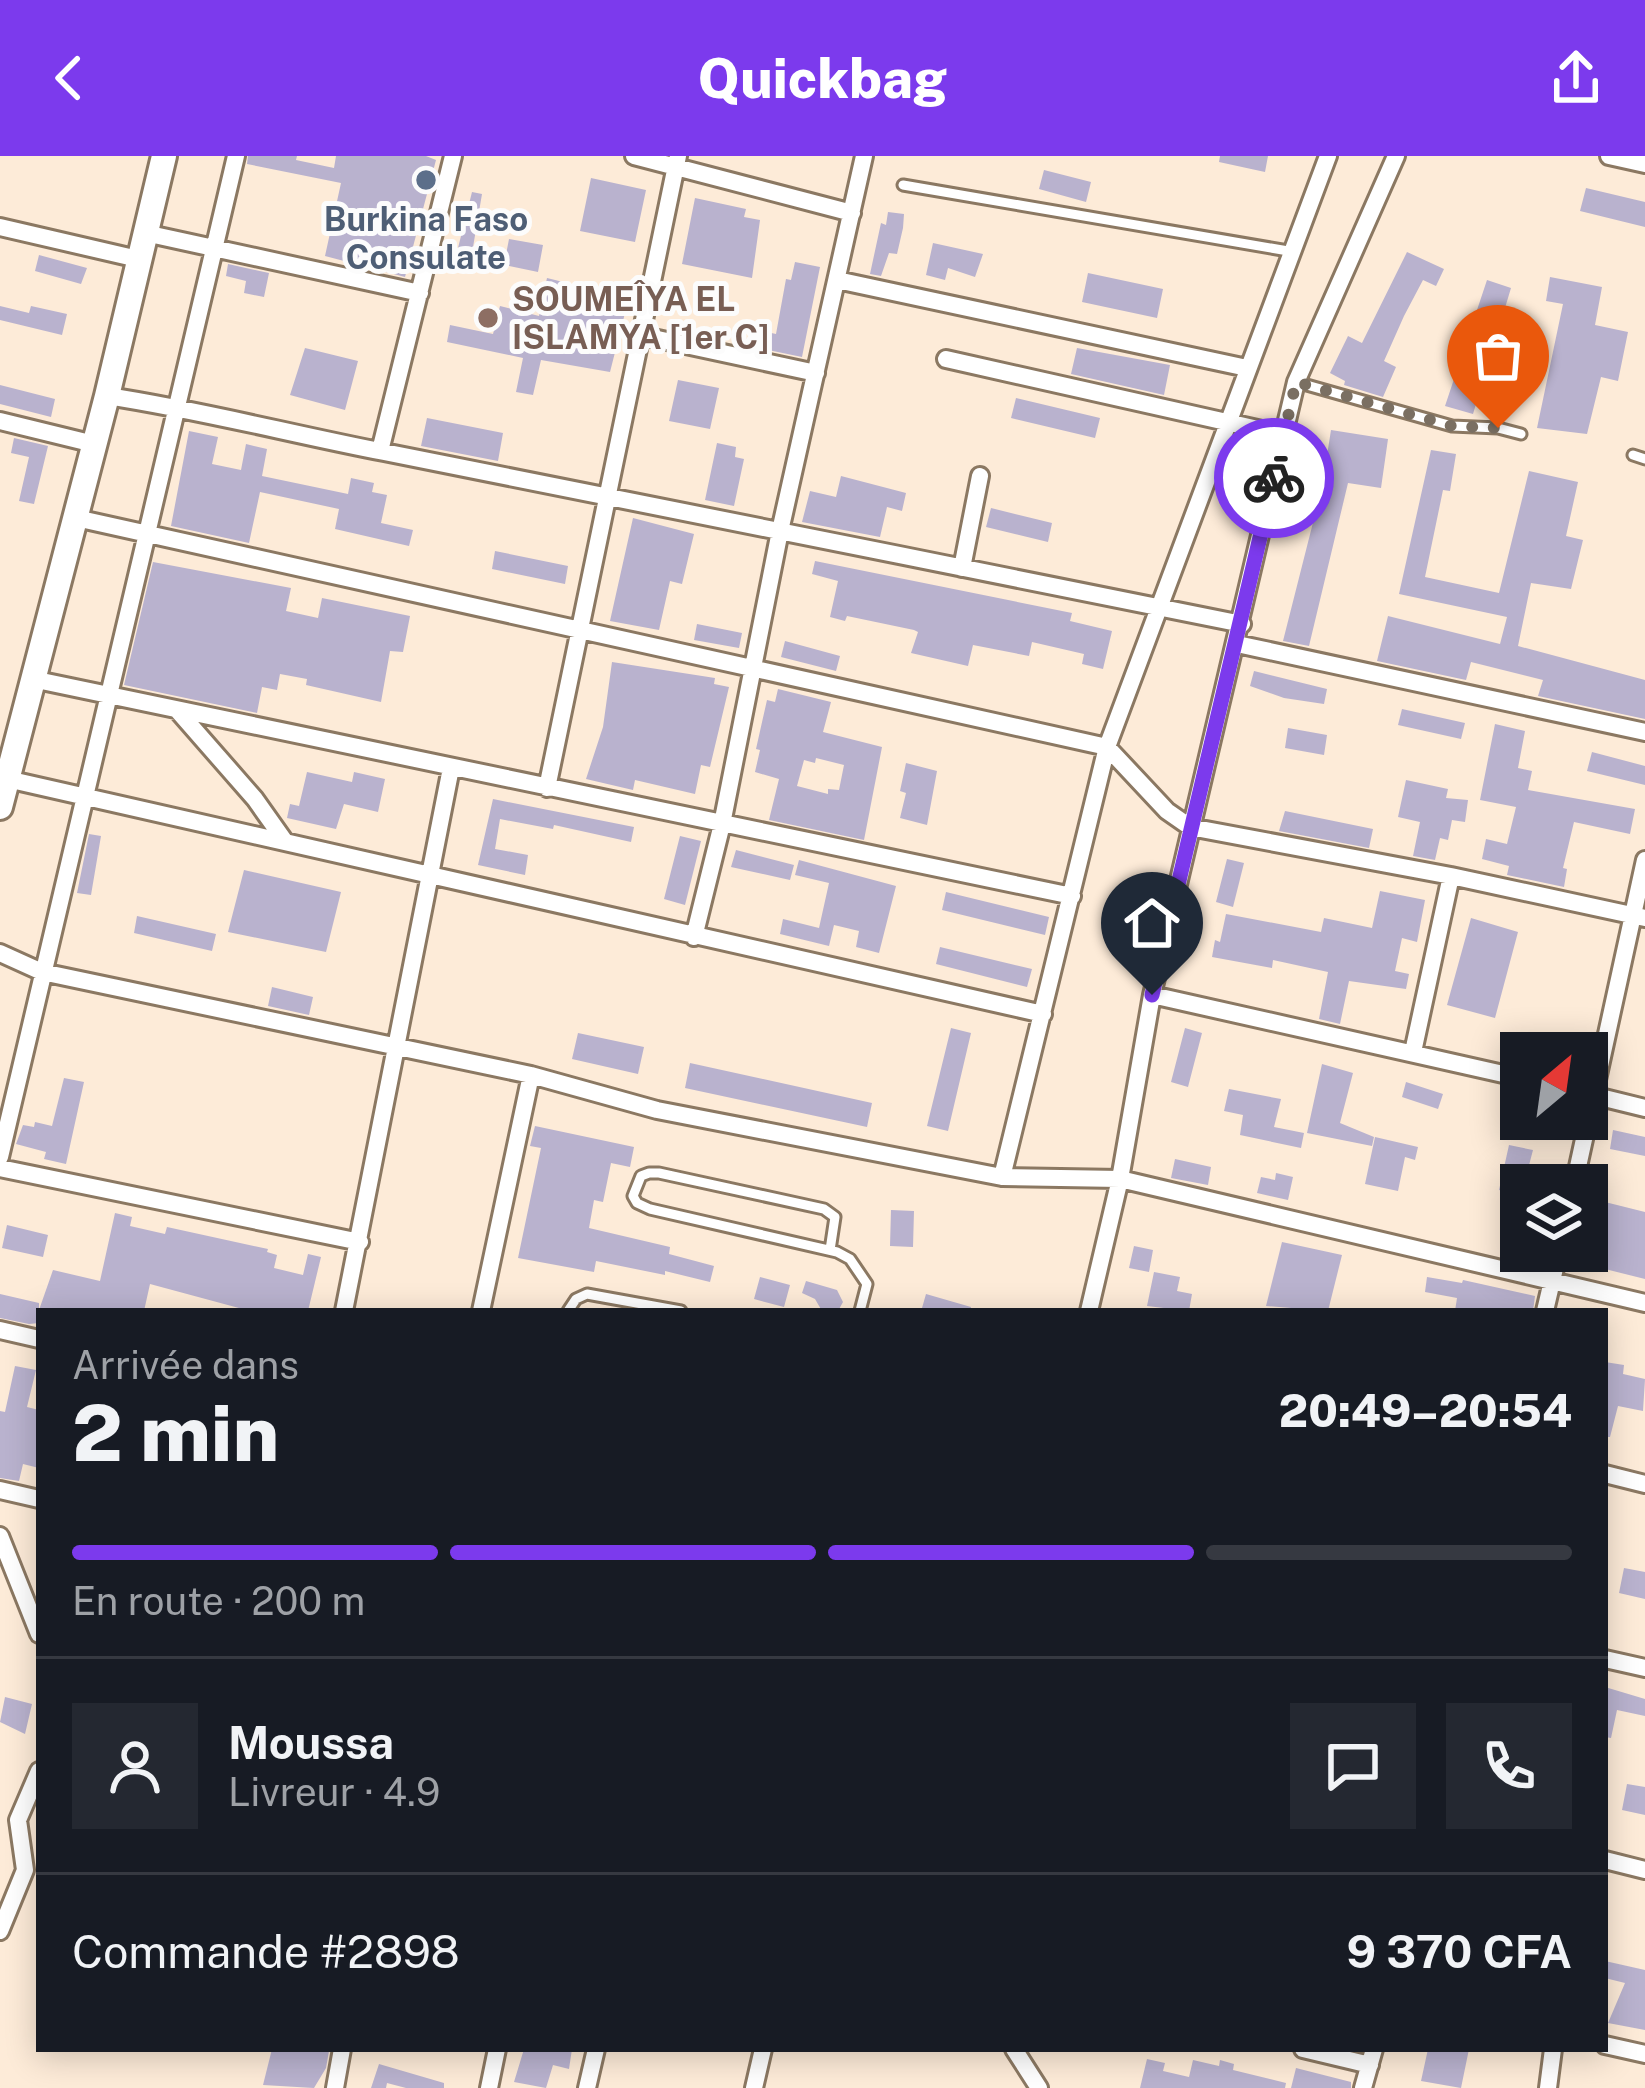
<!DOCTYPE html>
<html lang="fr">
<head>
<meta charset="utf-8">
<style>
	:root { --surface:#171b24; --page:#242831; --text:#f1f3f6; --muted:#9ea1a6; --line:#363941; --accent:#7c3aed }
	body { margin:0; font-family:"Public Sans",sans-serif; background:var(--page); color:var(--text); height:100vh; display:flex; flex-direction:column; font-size:45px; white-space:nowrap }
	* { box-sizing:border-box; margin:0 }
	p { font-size:39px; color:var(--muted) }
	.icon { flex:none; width:66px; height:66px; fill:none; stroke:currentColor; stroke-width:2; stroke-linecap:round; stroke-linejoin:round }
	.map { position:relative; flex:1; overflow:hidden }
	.drawer { position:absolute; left:36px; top:1152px; width:1572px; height:744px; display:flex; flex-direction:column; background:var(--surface); border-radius:0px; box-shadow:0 6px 30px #0003 }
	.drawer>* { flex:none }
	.needle { width:78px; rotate:29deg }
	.tools { position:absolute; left:1500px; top:876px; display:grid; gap:24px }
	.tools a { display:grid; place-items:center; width:108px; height:108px; border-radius:0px; background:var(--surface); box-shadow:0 6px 30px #0003; font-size:60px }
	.pin { position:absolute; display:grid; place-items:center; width:102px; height:102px; color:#fff; margin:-123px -51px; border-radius:50% 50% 50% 0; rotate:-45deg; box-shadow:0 0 12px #0007 }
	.pin .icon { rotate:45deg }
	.courier { position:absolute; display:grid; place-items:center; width:120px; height:120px; margin:-60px; border:9px solid #7c3aed; border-radius:50%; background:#fff; color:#222; box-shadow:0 3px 15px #0007 }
	.headline em { font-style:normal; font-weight:800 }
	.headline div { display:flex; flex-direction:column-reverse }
	.headline { display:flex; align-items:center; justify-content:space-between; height:204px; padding:0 36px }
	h1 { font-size:78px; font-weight:800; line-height:90px }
	.bar { display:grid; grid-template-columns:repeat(4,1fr); gap:18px 12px; align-content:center; height:144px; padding:0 36px }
	.bar i { height:15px; border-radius:9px; background:var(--line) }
	.bar .active { background:var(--accent) }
	.bar p { grid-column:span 4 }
	.line { display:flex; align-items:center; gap:30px; padding:0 36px; border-top:3px solid var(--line) }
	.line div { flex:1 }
	.round { display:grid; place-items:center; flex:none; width:126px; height:126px; border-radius:0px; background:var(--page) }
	header { display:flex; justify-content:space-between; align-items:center; height:156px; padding:0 36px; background:var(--accent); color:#fff; font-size:54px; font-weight:800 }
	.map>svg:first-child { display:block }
	.building { fill:#b9b2ce; fill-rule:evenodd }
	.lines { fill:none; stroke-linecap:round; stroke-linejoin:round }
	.service-casing { stroke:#8b7862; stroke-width:15 }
	.minor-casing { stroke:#8b7862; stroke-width:22 }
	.secondary-casing { stroke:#8b7862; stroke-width:30 }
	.service { stroke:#fff; stroke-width:9 }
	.minor { stroke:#fff; stroke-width:16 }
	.secondary { stroke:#fff; stroke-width:24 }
	.done { stroke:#7a6f62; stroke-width:12; stroke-dasharray:0 21.6 }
	.route { stroke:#7c3aed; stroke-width:15 }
	.service-dot { fill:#5c6f8a; stroke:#fcfcfc; stroke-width:4.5 }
	.education-dot { fill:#8d6e63; stroke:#fcfcfc; stroke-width:4.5 }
	.labels { text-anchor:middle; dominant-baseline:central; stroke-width:10; stroke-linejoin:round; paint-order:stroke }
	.service-label { font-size:33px; font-weight:bold; fill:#4e5e75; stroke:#fcfcfc }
	.education-label { font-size:33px; font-weight:bold; fill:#785e54; stroke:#fcfcfc; text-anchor:start }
</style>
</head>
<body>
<header><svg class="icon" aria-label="back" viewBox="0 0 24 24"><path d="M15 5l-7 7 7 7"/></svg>Quickbag<svg class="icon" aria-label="share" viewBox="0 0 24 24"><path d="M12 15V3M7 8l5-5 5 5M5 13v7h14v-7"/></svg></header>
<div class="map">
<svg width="1645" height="1932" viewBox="0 0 1645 1932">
	<rect width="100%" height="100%" fill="#fdebd8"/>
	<path class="building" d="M248,0H297L296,4L334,12L336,0H426L436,4L405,121L325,100L341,27L247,8Z
		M1220,0H1268L1265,16L1219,6Z
		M1044,14L1091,26L1086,46L1039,33Z
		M591,22L646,34L635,86L580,75Z
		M1586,32L1645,46V71L1580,55Z
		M472,36L482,38L471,103L456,100Z
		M695,42L746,53L744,61L760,64L752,122L682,108Z
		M888,56L904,58L903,72L897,98L889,97L881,120L870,118L881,67L886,69Z
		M509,83L543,89L538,116L504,109Z
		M933,87L983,98L975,121L948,112L945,124L926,119Z
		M1407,96L1444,113L1436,130L1423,124L1404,160L1384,205L1396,211L1383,241L1344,229L1345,225L1330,217L1348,180L1362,187Z
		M39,99L87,112L81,128L35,115Z
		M795,106L820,111L802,201L754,191L757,174L776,178L786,123L791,124Z
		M228,108L269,117L264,141L244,137L246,125L226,120Z
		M1088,117L1163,133L1157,162L1082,146Z
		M1550,121L1602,131L1595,169L1628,176L1618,225L1601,221L1587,278L1537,272L1563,148L1546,145Z
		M547,122L624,141L621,156L625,157L610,216L541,204L533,239L516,236L523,202L447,186L450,169L493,178L500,150L539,160Z
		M1487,124L1511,132L1473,258L1445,250Z
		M0,150L29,157L31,150L67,158L62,179L0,164Z
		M305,192L358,205L345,254L290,239Z
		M1077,192L1170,209L1164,239L1071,218Z
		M678,224L719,232L710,273L669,265Z
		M0,229L55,243L51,261L0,248Z
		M1016,242L1100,262L1095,282L1011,262Z
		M427,262L503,277L498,305L421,290Z
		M1331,274L1388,283L1381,332L1348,327L1309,490L1283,485L1322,331Z
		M189,275L218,281L212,308L241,314L246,288L267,293L262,320L348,338L351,322L374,327L372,336L387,339L381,367L413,374L409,390L335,373L339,353L260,336L249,387L171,370Z
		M14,282L48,290L34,348L19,345L29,301L11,297Z
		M717,287L736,291L735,301L744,303L734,350L705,344Z
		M1431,294L1456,298L1450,335L1443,334L1425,421L1499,437L1529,315L1578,326L1566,380L1583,384L1571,433L1531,427L1518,490L1645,524V563L1538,540L1543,524L1471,506L1466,524L1377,505L1388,460L1500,488L1507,461L1399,438Z
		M841,320L906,337L902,355L887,351L880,381L802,366L810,335L836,341Z
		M991,352L1052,367L1048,386L986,371Z
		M633,362L694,378L682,428L670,425L659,474L610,465Z
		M495,395L568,410L565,428L492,413Z
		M815,405L1072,457L1070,465L1112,475L1103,513L1082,508L1084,498L1032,486L1029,500L973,489L968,510L911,497L918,476L914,474L847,460L845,465L830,461L838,425L812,418Z
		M153,406L291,432L286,455L318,462L322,442L410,460L403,496L390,495L381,546L306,529L307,523L280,518L277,534L262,531L257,557L124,529Z
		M697,468L742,477L739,492L694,484Z
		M785,485L840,500L836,515L781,501Z
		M612,506L715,522L714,528L729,531L710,611L701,609L695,638L635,624L633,634L586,623L603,571Z
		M1254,515L1327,533L1324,548L1284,542L1250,530Z
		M778,533L831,546L823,576L882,591L864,684L769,664L779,623L755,616L760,594L756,593L767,544L775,546ZM816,602L844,609L839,634L828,633V638L797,630L804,604L815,607Z
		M1402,553L1465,567L1461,583L1398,569Z
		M1495,568L1525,575L1518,612L1532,615L1528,634L1635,653L1630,678L1574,666L1563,712L1567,713L1564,731L1507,719L1509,710L1482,703L1486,683L1507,688L1516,651L1480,644Z
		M1288,572L1327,579L1324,599L1285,592Z
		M1592,596L1645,610V629L1587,615Z
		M906,607L937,615L927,669L900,662L906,637L900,635Z
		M307,616L352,626L354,616L385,623L378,656L344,648L336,673L287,662L290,648L299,650Z
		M1406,624L1448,633L1446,642L1468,644L1465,666L1452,664L1448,684L1440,682L1435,704L1413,700L1420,666L1398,661Z
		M493,643L634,671L631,686L554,669L553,673L500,663L495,693L528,699L525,719L478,709Z
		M1285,655L1373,673L1369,692L1279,675Z
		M89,678L101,680L91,739L77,737Z
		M680,680L701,685L685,749L664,743Z
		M736,694L794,709L790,724L731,711Z
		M1227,703L1244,707L1233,751L1216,746Z
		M799,704L896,730L879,797L856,791L859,775L834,769L829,790L780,778L783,763L819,772L829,727L795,719Z
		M244,714L341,736L326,796L228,776Z
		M1380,735L1425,744L1417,786L1402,782L1395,815L1409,818L1406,833L1349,825L1340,868L1319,863L1328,816L1273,804L1272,812L1212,801L1215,784L1220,786L1226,758L1321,776L1324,762L1372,772Z
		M946,736L1049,761L1045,779L942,754Z
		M137,760L216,778L212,795L134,777Z
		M1471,762L1518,776L1495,862L1447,849Z
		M940,791L1032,813L1027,831L936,808Z
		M272,831L313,841L309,859L268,850Z
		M951,872L971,877L948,975L927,970Z
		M1185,872L1202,877L1188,931L1171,926Z
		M578,877L644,891L638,918L572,903Z
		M690,907L872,947L867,971L685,932Z
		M1322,908L1353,917L1340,967L1374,981L1372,990L1307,977Z
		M64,922L84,926L66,1008L44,1003L46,996L16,988L23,969L34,971L35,966L52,970Z
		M1406,926L1443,938L1438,953L1402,941Z
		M1229,933L1281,943L1274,971L1304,977L1301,992L1240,979L1243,959L1224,955Z
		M535,970L634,991L630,1011L611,1007L603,1046L594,1044L589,1072L670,1091L669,1098L714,1110L710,1126L665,1115V1119L596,1105L594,1116L518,1102L541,992L530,990Z
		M1613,974L1645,981V1000L1610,993Z
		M1375,981L1418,991L1415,1004L1405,1001L1398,1035L1365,1028Z
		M1509,989L1533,994L1521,1040L1499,1034Z
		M1175,1003L1211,1011L1208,1029L1171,1022Z
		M1276,1017L1293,1021L1288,1044L1257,1037L1261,1021L1275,1024Z
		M1601,1045L1645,1056V1123L1585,1108Z
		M891,1054L914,1055L913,1091L890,1090Z
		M115,1057L132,1061L130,1070L165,1078L167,1071L268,1093L267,1096L277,1099L274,1112L303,1119L308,1098L321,1101L308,1155H250L150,1128L144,1155H39V1167L29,1168L0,1162V1138L39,1147V1154L53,1114L100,1125Z
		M7,1069L48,1079L43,1101L2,1092Z
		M1282,1086L1342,1099L1328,1155L1266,1150Z
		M1134,1090L1153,1094L1149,1116L1129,1112Z
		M1154,1116L1180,1121L1177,1135L1192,1138L1189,1155L1147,1150Z
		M760,1121L790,1129L784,1151L754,1143Z
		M1427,1121L1462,1127L1463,1124L1535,1140L1533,1155H1455L1457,1142L1425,1136Z
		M806,1125L837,1134L843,1146L838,1155H822L815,1143L802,1137Z
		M926,1138L971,1151L970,1155L922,1152Z
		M1605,1206L1624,1209L1623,1218L1645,1223L1643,1255L1618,1250L1610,1281H1605Z
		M15,1210L36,1214L27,1251L39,1254V1312L23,1308L19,1325L0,1322V1255L5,1256Z
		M1624,1412L1645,1416V1443L1619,1437Z
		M1605,1531L1645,1543V1560L1617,1554L1611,1582L1605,1581Z
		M5,1541L32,1548L25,1578L0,1566Z
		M1627,1628L1645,1631V1659L1622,1654Z
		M1605,1805L1645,1814V1874L1608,1867L1625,1827L1605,1822Z
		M272,1893L329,1895L326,1912L314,1932L263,1929Z
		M524,1893H572L569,1913L553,1909L546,1932L514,1926Z
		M1428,1893H1469L1461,1932L1421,1925Z
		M1147,1903L1165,1907L1163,1915L1189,1921L1193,1904L1219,1910L1220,1904L1234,1908L1233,1914L1286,1927L1285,1932H1140Z
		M379,1908L444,1927V1932H406L387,1927L386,1932H371Z
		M1296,1912L1351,1926V1932H1291Z"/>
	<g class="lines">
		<g class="service-casing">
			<path id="service" d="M903,29L1294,96
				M1296,226L1452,270L1498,272L1521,278
				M1633,299L1645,303
				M830,1094L835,1061L824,1053L659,1017H649L641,1020L633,1040L637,1047L650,1053L837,1096L850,1103L867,1128L860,1155
				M568,1155L576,1143L587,1138L681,1155"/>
		</g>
		<g class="minor-casing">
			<path id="minor" d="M634,0L852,57
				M1609,0L1645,8
				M0,71L138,103
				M145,77L420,137
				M837,124L1247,212
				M639,179L816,217
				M946,203L1284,279
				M107,240C200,254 291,278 384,296C670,352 956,411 1242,468
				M0,265L94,288
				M380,295L453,0
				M76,362L1107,591L1167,655L1190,671L1451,720L1645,762
				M962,412L980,320
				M1237,488L1645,576
				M32,523L1072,740
				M178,555L255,643L284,684
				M7,623L1043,858
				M547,632L678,0
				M694,781L722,668L780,375L864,0
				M0,797L42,816L531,919L657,954L1002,1021L1120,1023L1645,1147
				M1152,839L1521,922
				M1413,896L1451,720
				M1588,938L1645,952
				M0,1001L236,0
				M0,1012L360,1086
				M1002,1021L1107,591L1328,0
				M1574,1029L1645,704
				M344,1155L451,612
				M481,1155L531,919
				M1089,1155L1120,1023L1152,839L1296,226L1396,0
				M1545,1155L1559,1095
				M0,1174L39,1183
				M1605,1318L1645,1328
				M0,1334L39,1343
				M0,1380L39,1478
				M1605,1503L1645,1512
				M1605,1704L1645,1714
				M0,1775L25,1714L18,1664L39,1615
				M1605,1889L1645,1898
				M1014,1893L1039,1932
				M1303,1893L1370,1909
				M335,1932L342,1893
				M489,1932L497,1893
				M587,1932L596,1893
				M754,1932L763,1893
				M1363,1932L1374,1893
				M1548,1932L1553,1893"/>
		</g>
		<g class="secondary-casing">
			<path id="secondary" d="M0,651L107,240L164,0"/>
		</g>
		<use href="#service" class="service"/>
		<use href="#minor" class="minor"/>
		<use href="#secondary" class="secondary"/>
	</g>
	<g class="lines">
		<path class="done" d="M1274,322L1296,226L1452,270L1498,272"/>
		<path class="route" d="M1152,839L1274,322"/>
	</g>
	<circle class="service-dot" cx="426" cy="24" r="12"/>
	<circle class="education-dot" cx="488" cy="162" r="12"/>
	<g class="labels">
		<g class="service-label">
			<text x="426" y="63">Burkina Faso<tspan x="426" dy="38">Consulate</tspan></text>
		</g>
		<g class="education-label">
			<text x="512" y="143">SOUMEÎYA EL<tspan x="512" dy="38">ISLAMYA [1er C]</tspan></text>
		</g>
	</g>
</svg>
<div class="tools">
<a><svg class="needle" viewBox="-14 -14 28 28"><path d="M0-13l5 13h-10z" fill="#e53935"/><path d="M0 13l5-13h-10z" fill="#9ea1a6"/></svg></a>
<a><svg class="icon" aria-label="layers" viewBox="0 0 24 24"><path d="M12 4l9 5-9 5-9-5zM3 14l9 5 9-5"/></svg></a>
</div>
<div class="pin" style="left:1498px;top:272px;background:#ea580c"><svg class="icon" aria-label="bag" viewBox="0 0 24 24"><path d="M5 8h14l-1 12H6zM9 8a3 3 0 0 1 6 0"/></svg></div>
<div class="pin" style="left:1152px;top:839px;background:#1f2937"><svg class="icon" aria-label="home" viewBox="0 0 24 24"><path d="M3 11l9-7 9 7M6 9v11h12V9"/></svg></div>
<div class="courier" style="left:1274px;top:322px"><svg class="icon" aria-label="bike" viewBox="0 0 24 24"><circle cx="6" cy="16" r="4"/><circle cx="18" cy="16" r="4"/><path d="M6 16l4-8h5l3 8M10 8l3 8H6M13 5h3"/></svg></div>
<section class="drawer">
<div class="headline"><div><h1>2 min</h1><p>Arrivée dans</p></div><em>20:49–20:54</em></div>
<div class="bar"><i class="active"></i><i class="active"></i><i class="active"></i><i></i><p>En route · 200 m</p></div>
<div class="line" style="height:216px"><a class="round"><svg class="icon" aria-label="person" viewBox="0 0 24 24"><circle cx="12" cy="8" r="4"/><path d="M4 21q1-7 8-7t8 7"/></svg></a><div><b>Moussa</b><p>Livreur · 4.9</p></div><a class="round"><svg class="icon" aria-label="chat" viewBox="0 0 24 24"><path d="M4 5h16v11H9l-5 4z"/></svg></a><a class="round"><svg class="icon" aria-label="phone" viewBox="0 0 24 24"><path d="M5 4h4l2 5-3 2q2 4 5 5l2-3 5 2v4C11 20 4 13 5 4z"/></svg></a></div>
<div class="line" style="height:156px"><div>Commande #2898</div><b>9 370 CFA</b></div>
</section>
</div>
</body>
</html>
